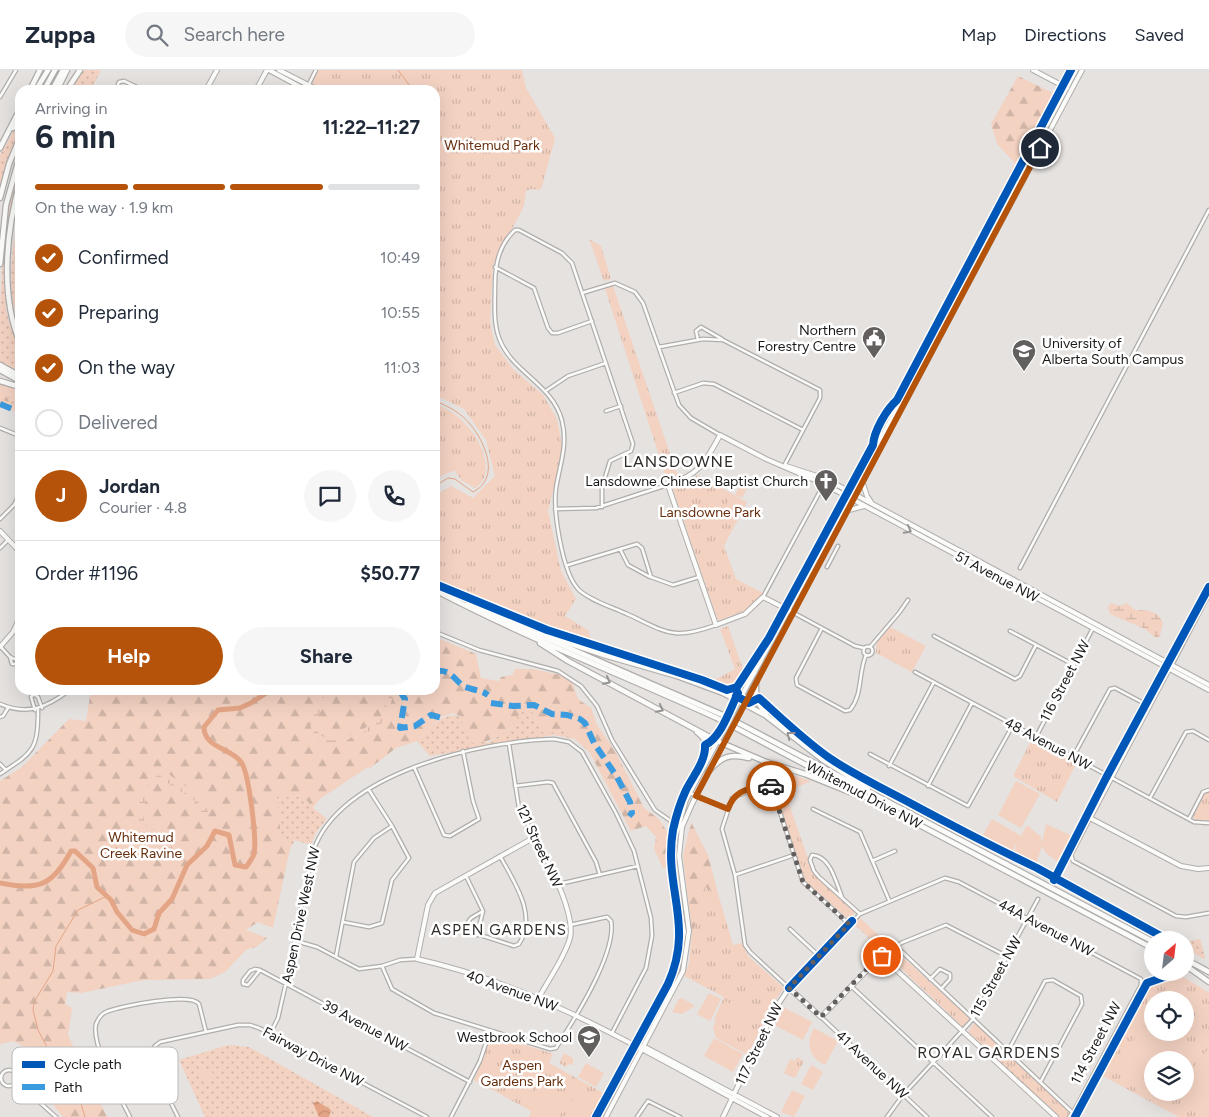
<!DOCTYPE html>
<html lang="en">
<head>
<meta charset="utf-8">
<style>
	:root { --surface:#fff; --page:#f6f6f7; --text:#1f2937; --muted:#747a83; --line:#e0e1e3; --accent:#b45309 }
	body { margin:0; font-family:Figtree,sans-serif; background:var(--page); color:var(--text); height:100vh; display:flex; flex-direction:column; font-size:19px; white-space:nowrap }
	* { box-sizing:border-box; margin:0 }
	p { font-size:16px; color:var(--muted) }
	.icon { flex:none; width:28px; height:28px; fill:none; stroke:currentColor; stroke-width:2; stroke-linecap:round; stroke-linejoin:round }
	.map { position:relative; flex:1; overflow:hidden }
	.details { position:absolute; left:15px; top:15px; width:425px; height:610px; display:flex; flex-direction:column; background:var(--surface); border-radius:15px; box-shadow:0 5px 20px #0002 }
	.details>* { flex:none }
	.needle { width:32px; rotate:28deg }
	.tools { position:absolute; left:1144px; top:861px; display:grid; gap:10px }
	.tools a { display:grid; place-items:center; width:50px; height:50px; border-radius:50%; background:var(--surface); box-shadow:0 5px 20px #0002; font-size:25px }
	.pin { position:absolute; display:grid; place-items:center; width:42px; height:42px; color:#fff; margin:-21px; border:2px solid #fff; border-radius:50%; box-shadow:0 1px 5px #0007 }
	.courier { position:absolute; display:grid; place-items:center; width:50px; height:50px; margin:-25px; border:4px solid #b45309; border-radius:50%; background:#fff; color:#222; box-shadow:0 1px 6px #0007 }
	.summary em { font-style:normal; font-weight:700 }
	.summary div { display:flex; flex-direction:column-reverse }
	.summary { display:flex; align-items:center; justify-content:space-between; height:85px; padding:0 20px }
	h1 { font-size:32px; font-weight:700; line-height:38px }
	.bar { display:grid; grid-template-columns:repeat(4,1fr); gap:8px 5px; align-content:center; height:60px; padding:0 20px }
	.bar i { height:6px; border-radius:4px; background:var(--line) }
	.bar .selected { background:var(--accent) }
	.bar p { grid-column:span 4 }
	.line { display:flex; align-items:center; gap:12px; padding:0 20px; border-top:1px solid var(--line) }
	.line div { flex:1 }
	.round { display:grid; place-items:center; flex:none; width:52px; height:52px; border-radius:26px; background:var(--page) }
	ol { padding:0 20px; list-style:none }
	li { display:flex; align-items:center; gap:15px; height:55px }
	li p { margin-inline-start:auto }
	li .icon { padding:5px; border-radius:50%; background:var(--accent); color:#fff; stroke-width:4 }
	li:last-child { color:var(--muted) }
	li i { width:28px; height:28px; border:2px solid var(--line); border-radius:50% }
	.action { display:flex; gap:10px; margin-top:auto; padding:10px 20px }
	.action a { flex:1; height:58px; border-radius:30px; background:var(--accent); color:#fff; font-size:20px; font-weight:700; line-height:58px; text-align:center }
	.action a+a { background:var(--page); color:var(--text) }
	header { display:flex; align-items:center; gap:30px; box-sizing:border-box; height:70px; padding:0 25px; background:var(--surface); border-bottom:1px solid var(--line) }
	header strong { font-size:24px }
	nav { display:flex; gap:28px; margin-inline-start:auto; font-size:18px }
	.search { width:350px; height:45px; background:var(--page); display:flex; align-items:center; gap:12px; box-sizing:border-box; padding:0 18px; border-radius:28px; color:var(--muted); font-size:19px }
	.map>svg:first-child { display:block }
	.grass { fill:url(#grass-dots) }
	.forest { fill:url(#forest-firs) }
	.wetland { fill:url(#wetland-marsh) }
	.park { fill:url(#park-tufts); fill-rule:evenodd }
	.garden { fill:#f3d2c2 }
	.water { fill:url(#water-waves) }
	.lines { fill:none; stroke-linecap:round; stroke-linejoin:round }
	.stream { stroke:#e4a586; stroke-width:1 }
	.river { stroke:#e4a586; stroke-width:5 }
	.street-casing { stroke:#b0aeac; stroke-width:5 }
	.secondary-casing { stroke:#b0aeac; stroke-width:6 }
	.highway-casing { stroke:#b0aeac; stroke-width:7 }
	.street { stroke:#fbfbfa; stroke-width:2.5 }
	.secondary { stroke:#fbfbfa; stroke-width:4 }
	.highway { stroke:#fbfbfa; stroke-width:4.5 }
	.secondary-bridge-casing { stroke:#b0aeac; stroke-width:6; stroke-linecap:butt }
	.secondary-bridge { stroke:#fbfbfa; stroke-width:4 }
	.quiet { stroke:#3b9bdf; stroke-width:6; stroke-dasharray:12 6; stroke-linecap:butt }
	.cycleway-casing { stroke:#fff; stroke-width:11 }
	.cycleway { stroke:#0057b8; stroke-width:8 }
	.oneway { stroke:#969594 }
	.done { stroke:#625f5e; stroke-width:5; stroke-dasharray:0 9 }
	.route { stroke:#b45309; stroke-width:6 }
	.labels { text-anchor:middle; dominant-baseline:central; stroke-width:5; stroke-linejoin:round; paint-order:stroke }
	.park-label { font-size:14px; fill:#672e0e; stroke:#fff }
	.poi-label { font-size:14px; fill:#1b1918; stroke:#fff; text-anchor:end }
	.street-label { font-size:14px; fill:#1b1918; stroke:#fff }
	.neighbourhood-label { font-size:15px; letter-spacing:1px; fill:#2f2c2a; stroke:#fff }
	.quarter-label { font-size:16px; letter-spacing:1px; fill:#2f2c2a; stroke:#fff }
	.key { fill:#fff; stroke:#bbbaba; stroke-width:1 }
	.key-label { font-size:14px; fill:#1b1918 }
</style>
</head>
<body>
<header>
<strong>Zuppa</strong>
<div class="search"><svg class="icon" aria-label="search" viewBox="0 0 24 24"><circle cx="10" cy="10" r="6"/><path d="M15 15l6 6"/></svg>Search here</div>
<nav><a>Map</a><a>Directions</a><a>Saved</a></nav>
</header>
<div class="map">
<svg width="1209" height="1047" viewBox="0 0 1209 1047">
	<defs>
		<pattern id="grass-dots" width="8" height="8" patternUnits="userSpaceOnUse" patternTransform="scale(1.25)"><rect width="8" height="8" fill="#f3d2c2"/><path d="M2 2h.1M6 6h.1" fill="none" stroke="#d0b4a6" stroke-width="1.8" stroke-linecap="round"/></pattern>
		<pattern id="forest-firs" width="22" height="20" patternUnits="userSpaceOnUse" patternTransform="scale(1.25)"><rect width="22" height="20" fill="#f3d2c2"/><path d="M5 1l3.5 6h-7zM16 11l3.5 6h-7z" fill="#d0b4a6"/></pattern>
		<pattern id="wetland-marsh" width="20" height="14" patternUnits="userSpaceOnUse" patternTransform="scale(1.25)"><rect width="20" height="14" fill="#f3d2c2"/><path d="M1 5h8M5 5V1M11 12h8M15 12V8" fill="none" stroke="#d0b4a6"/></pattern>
		<pattern id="park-tufts" width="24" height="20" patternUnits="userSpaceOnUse" patternTransform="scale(1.25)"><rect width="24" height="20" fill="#f3d2c2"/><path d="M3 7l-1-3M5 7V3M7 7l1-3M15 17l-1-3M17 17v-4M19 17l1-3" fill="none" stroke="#d0b4a6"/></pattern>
		<pattern id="water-waves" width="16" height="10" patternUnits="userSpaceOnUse" patternTransform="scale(1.25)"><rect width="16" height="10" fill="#e4a586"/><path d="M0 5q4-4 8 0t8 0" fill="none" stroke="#c38d73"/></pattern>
	</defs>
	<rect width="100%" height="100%" fill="#e5e2e0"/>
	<path class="grass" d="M83,0H101L91,20H71Z
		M20,51V61L0,116V85Z
		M20,91V104L8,158L4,205L6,238L10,255L20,277V303L0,292C0,224 0,157 20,91Z
		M20,140V261C6,223 11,179 20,140Z
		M0,314L20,319V343L0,336Z
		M531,638L535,649L558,662L570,659L575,669L554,665L430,686L417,671C431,658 443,640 462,647L463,659L488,673L509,659L517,644Z
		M767,697L776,699L812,800L855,842L850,850L805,811Z
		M277,726L304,727L313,738L327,749L316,762L311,775L295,770L290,779L281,768Z
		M860,848L969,948L965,956H962L854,854Z
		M1200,869L1205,887L1204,889L1185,878V872Z
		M976,954L1069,1041L1068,1047H1059L969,963L972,955Z
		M228,975L249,977L373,1047H205L179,990Z"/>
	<path class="forest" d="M1018,6L1057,25L985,162L982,159L1015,93L997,74L991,54Z
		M0,314L6,315L11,320H20V328L7,323L9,332L0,329Z
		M435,567L476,584L481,608L499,611L501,607L512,605L515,599H533L561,605L573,614L578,629L591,638L597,655L615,681L644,738L659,749L671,768L667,797L663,798L654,779L656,767L646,756L631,761L590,683L575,669L570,659L558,662L543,663L530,638C517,644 520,646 511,656C502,667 486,673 472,673L463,659L462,647L453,643L441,647L417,671L396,678L370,698L368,697L320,729L313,738L304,727L277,726L281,768L290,779L273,858L258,852L246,860L267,868L256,877L246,880L225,902L210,909L144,910L81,923L67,922L65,934L72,938L68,965L107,1047H63L48,1028L41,988L14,971L0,974V711L22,697L69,649L86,651L91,620H435Z
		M691,752L708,785L719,827L706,818L698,850L692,863L683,786Z"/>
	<path class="wetland" d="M1111,533L1120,536L1127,533L1135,540C1146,540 1158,540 1163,553L1160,566L1156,568L1145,559L1110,544L1108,537Z
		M326,620H334V623L320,642L316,658L319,664L329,670C340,672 378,654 383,643C386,636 384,627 385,620H394L389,642L383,652L370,661L355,665L340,675H333L319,671L313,664C304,641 320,638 326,620Z
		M167,703L201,727L209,744L203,745L193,729L166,712L158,713C147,722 137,746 148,758L176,764L174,767L164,772C157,770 148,768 143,763C129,748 146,702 167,703Z"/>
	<path class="park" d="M319,0H522L526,18L555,68L542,117L539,120L531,119L526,121L524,136L493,195L490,252L495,275L513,299L543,325L557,349L563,381L548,441L561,501L576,529L565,546L589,561L591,571L468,524L435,508V426L451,416L473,428L495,406L486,370L464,339L435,325V20H321L311,13Z
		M589,169L601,176L611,209L604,211Z
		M613,216L678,407L667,410L605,219Z
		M435,334C448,339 458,345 467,356C481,370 497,405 475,418L461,410L441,381L435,386Z
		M698,405L747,432L724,476L736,509L763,523L745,541L720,550L717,549L673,419Z
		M728,556L744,602L741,609L730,614L715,610L735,599L720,559Z
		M890,557L926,576L912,602L876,583L877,571Z
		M1032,669L1076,694L1057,732L1013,706Z
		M770,698L811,711L785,722L811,798L854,843L848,849L807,811Z
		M1205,723H1209V751L1198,752L1193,747Z
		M706,817L719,827L733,875L742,873L748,886L784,918L774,932L748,985L716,968L713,957L716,951L714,949L724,927L684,906L689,894L692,863L698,850Z
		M859,848L970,949L962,956L854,853Z
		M1153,903H1177L1209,923V1047H1179L1099,1004ZM1152,930H1185V962H1152ZM1152,990H1185V1022H1152Z
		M975,954L1069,1043L1066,1047H1062L969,961Z
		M492,964L553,984L549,993L607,1025L595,1047H542L474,1010Z
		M564,983L573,988V995L568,994L566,997L559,993Z
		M797,987L804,991L795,1008L784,1003L790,989L795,991Z"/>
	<path class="garden" d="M441,381L455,400L435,409V386Z
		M742,411L749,415L742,428L735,425Z
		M731,426L745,434L737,448L723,440Z
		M1016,711L1040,724L1021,758L998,745Z
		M992,749L1021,766L1027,755L1041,767L1042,772L1046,754L1070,765L1071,769L1059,793L1046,783L1042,776L1036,795L1014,783L1017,773L1012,781L983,765Z
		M709,923L721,929L710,951L697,944Z
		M682,928L695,936L682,944L672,942L679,929Z
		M725,931L749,944L742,958L717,945Z
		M783,937L812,952L803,970L774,955Z
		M1142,955L1169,970L1158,990H1152V1001L1147,1010L1120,996Z
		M814,958L838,971L825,995C809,987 805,973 814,958Z
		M714,968L743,984L733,1002L704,986Z
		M1176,974L1197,985L1185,1008V990H1167Z
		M1207,980L1209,981V1012L1194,1004Z
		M586,993L604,1003L596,1017L578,1007Z
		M811,995L823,1002L813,1020L801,1014Z
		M201,998L211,1000L215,1008L204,1009L201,1004Z
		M531,1005L535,1007L537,1012L527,1029L523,1031L518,1028L517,1024L527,1006Z
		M1193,1006L1209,1015V1045L1180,1030Z
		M544,1018L564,1029L560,1038L563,1040L559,1047H529L536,1026L539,1027Z
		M579,1019L598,1030L589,1047H564Z
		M792,1020L805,1026L794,1047L781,1042Z"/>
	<path class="water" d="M317,1031L331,1040L329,1047H319L313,1033Z"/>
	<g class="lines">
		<path class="stream" d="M398,0L413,20
			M435,331C448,336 461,343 470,354C485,372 501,408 473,422L455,409L448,408L435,416
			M85,1047L79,1027L58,998L38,960L33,940L34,932L53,901L56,876L78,840L107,826"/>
		<path class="river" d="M0,813C38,820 52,817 71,781H75L93,798L97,817L111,830L117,842L132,860L144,864L154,859L159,843L172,829L187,795L207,776L215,761L229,765L235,795L246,797C249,793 252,789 254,784C257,771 249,702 241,692C231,678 204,678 204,657L218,640L240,638L251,633L271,620"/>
		<g class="street-casing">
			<path id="street" d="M116,20L119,12L124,11L143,20
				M306,20L316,0
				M0,27L16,0
				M495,197L534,218L548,258L552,263H558L592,251
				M582,223L615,213L635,222L643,233L679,335L691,348L720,365
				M698,270L696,261L701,257L722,269
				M659,277L703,269L723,270L820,320V328L784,396
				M547,320L568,306L606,293
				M674,323L703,313L714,314L803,360
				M606,341L621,336
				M0,358L20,366
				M602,437V417L610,391L631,381L633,374L572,193L562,183L519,160H515C499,175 495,194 495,215C495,232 493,251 499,268C511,302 553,314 562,351C568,375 560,394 556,418C553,441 562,503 579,520C591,531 612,537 627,544C667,562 671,571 716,555
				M555,439L596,438L667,415
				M0,449L14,435L20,423
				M0,478L8,470
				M620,479L628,495L650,507
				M568,495L637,474L642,478L651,507L673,515L699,507
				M827,497L838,476
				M1020,498L1209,140
				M763,527L824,414
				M794,543L855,576L864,578
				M822,558L796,608L797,615L845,641L850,640C863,624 858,604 866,585
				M1010,561L1074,595
				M435,562L479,580L558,601L581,616L597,636L612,670L655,740L678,756
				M934,566L1015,609L1020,606L1036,575
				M0,576L10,587L12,594H17V590L10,587
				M863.5 581a4.5 4.5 0 1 1 9 0a4.5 4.5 0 1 1-9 0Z
				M870,577L899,543L908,530
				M1172,595L1209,524
				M915,602L1194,752L1209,753
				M0,634C28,646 47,637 70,620
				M35,640L31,627L34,624L38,627L42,638
				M0,647L3,646L8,638
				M1036,667L1093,558
				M509,674L519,738L535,767
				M870,684L968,736L1013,655
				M1073,687L1110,619L1115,618L1149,636
				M0,694L6,700
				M889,696L934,612
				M414,697L444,765L450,766L479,749L473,731L463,681
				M0,704C33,682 38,681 38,639
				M515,716L548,712L553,713L596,792L600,805
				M928,716L972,633
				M690,723L728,739
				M1150,728L1186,662L1193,661L1209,670
				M813,739L860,762L889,830
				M1090,748L1071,785L1073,791L1176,846L1186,847L1209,843
				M1189,749L1203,722L1209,720
				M872,791L895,781
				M735,805L794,785
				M466,806L483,841L477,865
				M559,814L638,796
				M842,827C836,813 831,786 812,785L810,790L814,801L819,807L860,844
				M483,841L471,848L466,855L468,861L514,876L519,874C538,845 514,812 500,786
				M343,852L369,857L382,853L392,810L409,788L392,756L369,720
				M849,854L803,812L771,715L767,714L732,728L722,759L735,805L745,875L750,882L789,918L860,844L945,808L959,812L1141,909V915L1073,1043L897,877L901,873L946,855L1008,887
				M790,859L819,886
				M296,871L317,877L359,899L382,896L392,919L434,943L550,979L556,978C574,950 617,883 611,851L607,847L570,855
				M336,886L354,792L374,768L392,756
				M382,896L400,890L416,889
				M260,900L255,899L250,901L243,910V914L248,915L260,900L470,1012
				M930,909L940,899L950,904V909L941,919
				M851,916L992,1047
				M821,947L927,1047
				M270,964L278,948L285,917L313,782C338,703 481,671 554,669L569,672L582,682L616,743L634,781L651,848L652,866L646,898L612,963
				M1008,981L1045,911L1053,910L1081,926L1082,934L1041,1011
				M1 1008a8 8 0 1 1 16 0a8 8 0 1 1-16 0Z
				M17,1012L56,1047
				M130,1047C120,1027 91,975 96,954C98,949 101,944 106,942C120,936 191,922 199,934L206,962
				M178,1047L151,993C149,984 152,977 160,972L238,955H250L259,958L427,1047
				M451,1047L480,991L490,961
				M637,1047L648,1031L680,1047
				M887,1047L903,1025L973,949L1038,829"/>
		</g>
		<g class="secondary-casing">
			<path id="secondary" d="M269,0L306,20
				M279,0L318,20
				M1033,0L1067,18
				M206,20L217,0
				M256,20L267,0
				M786,396L826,409L1209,615
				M863,414L867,426L871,432
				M849,440L864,436
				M0,461L20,482
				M794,543L763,527L745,544L716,555L668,415C700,404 705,393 720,365L766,389L824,414L1209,620
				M0,577L13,562L20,547
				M1170,597L1090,748L1181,796L1198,799L1209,798
				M735,638L852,423L1076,0
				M740,642L1082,0
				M538,929C547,912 565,887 570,868C576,843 547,789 535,767L435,823L428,835L417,889C544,917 654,987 767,1047
				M643,976L777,1047
				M600,1047L677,900L684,862L674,801V772L686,730L723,661
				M606,1047L683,901L689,861L679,786L682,757L692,734L728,665
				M723,1047L775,939L789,918L821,947L881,886L1056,1047
				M1070,1047L1073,1043L1076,1047"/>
		</g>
		<g class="highway-casing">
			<path id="highway" d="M30,20L40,0
				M36,20L48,0
				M44,20L55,0
				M52,20L63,0
				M57,20L67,0
				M67,20L80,0
				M13,58L20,47
				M0,78L20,39
				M20,112C6,161 0,225 20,273
				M0,128L9,94L20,67
				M0,194L6,135L20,85
				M0,295L20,306
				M0,300L20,311
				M0,311L20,317
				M435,520C528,569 626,606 721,650L1152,878
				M468,534L725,646L1152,871
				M539,563L604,585L677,606L723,623L765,645L823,690L868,718
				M540,573L568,591L717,671L766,692
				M756,612V630L766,644
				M726,623L735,622L754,603
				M697,662C709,671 708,681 704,694
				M763,691L805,704L862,727
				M708,702C721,687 729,683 749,688
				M1185,889L1209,902
				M1185,895L1209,912"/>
		</g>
		<use href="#street" class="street"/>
		<use href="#secondary" class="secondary"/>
		<use href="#highway" class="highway"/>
		<g class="secondary-bridge-casing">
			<path id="secondary-bridge" d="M723,661L735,638
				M728,665L740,642"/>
		</g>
		<use href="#secondary-bridge" class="secondary-bridge"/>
		<path class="quiet" d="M0,334L20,342
			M435,601C453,599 454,611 465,617C473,620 481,620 488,625
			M399,620L405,629L400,658L415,656L431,645L442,648
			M491,633L513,636L534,635L552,644L567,645L580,649L585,653L594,673L617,707L630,732L632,743L629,746"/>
		<g class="cycleway-casing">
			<path id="cycleway" d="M435,514L547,560L702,610L727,620L737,617L769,568L873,375C874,361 886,340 897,330L1071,0
				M736,626L749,633L759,628C781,648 804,670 828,687C854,705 884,719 912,734C953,756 995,778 1037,798L1168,870
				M1054,810L1106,708L1209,517
				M789,918L852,851
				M596,1047L668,914C695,854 663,818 673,760C676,746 680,733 686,720C693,706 706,691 705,675C721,668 730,639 738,623L735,618
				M1075,1047L1147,913L1167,906L1170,902"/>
		</g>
		<use href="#cycleway" class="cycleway"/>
	</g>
	<defs><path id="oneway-chevron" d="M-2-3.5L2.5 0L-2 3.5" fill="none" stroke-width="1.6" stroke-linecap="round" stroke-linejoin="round" transform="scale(1.25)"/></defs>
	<g class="oneway">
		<use href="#oneway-chevron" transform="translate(908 460) rotate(28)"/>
		<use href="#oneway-chevron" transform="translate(607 611) rotate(28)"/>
		<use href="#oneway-chevron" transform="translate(660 639) rotate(28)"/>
		<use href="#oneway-chevron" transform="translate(790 665) rotate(-142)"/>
	</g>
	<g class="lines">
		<path class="done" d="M771,716L803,812L849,854L789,918L821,947L878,887L882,886"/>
		<path class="route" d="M771,716L767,714C748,720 735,719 728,739L696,726L1040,78"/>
	</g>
	<defs>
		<g id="civic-pin" transform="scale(1.25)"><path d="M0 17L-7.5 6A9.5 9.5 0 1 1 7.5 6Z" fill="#625f5e" stroke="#fff"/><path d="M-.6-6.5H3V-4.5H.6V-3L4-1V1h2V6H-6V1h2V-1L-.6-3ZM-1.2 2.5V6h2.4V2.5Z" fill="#fff"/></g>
		<g id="university-pin" transform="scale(1.25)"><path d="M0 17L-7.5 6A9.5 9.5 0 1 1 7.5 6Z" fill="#625f5e" stroke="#fff"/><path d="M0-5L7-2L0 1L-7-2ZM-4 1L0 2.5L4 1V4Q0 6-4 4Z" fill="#fff"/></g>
		<g id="church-pin" transform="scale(1.25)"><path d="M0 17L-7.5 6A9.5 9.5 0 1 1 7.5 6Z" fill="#625f5e" stroke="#fff"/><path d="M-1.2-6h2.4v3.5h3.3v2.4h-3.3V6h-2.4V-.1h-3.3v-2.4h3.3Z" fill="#fff"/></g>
		<g id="school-pin" transform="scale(1.25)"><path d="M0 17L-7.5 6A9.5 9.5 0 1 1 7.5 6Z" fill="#625f5e" stroke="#fff"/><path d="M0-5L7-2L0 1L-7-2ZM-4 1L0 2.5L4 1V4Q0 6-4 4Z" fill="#fff"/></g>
	</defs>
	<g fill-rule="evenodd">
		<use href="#civic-pin" x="874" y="268"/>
		<use href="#university-pin" x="1024" y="281"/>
		<use href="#church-pin" x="826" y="411"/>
		<use href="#school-pin" x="589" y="967"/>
	</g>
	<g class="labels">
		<g class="park-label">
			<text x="492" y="75">Whitemud Park</text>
			<text x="710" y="442">Lansdowne Park</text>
			<text x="141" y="767">Whitemud<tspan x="141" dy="16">Creek Ravine</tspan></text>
			<text x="522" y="995">Aspen<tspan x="522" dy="16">Gardens Park</tspan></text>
		</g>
		<g class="poi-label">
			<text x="856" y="260">Northern<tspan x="856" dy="16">Forestry Centre</tspan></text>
			<text x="1042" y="273" text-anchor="start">University of<tspan x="1042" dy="16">Alberta South Campus</tspan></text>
			<text x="808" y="411">Lansdowne Chinese Baptist Church</text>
			<text x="572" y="967">Westbrook School</text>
		</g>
		<g class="street-label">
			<text transform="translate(997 507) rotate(28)">51 Avenue NW</text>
			<text transform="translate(1065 611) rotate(-62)">116 Street NW</text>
			<text transform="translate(1048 674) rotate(28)">48 Avenue NW</text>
			<text transform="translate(864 725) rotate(28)">Whitemud Drive NW</text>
			<text transform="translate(539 776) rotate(65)">121 Street NW</text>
			<text transform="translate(301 845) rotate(-78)">Aspen Drive West NW</text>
			<text transform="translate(1046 858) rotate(28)">44A Avenue NW</text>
			<text transform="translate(996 907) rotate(-61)">115 Street NW</text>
			<text transform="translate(512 921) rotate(20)">40 Avenue NW</text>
			<text transform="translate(365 956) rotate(28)">39 Avenue NW</text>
			<text transform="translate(1096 973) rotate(-62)">114 Street NW</text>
			<text transform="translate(759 974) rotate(-64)">117 Street NW</text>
			<text transform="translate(313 987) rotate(28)">Fairway Drive NW</text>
			<text transform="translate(872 995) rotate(43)">41 Avenue NW</text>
		</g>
		<g class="neighbourhood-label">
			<text x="499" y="860">ASPEN GARDENS</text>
		</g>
		<g class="quarter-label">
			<text x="679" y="391">LANSDOWNE</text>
			<text x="989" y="982">ROYAL GARDENS</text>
		</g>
	</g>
	<rect x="12" y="977" width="166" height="57" rx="8" class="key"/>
	<rect x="22" y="991" width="23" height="7" fill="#0057b8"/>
	<rect x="22" y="1014" width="23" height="6" fill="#3b9bdf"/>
	<g class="key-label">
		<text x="54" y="999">Cycle path</text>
		<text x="54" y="1022">Path</text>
	</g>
</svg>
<div class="tools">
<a><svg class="needle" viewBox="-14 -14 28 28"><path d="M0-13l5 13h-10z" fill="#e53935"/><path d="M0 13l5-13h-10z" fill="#747a83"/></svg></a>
<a><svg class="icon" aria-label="locate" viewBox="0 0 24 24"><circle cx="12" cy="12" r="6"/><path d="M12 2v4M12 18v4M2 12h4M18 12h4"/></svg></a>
<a><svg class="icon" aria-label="layers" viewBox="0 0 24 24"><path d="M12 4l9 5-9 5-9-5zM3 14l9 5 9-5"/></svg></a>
</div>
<div class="pin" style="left:882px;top:886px;background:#ea580c"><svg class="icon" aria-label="bag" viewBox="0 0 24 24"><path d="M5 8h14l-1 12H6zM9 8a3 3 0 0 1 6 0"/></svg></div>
<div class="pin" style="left:1040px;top:78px;background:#1f2937"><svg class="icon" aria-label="home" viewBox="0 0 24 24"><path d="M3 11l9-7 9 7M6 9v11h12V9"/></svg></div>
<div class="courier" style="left:771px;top:716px"><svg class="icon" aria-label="car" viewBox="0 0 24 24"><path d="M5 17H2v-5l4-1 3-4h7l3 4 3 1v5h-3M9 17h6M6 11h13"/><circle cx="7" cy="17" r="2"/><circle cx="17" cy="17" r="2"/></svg></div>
<section class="details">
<div class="summary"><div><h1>6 min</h1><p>Arriving in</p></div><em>11:22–11:27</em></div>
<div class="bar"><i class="selected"></i><i class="selected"></i><i class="selected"></i><i></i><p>On the way · 1.9 km</p></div>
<ol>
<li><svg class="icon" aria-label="check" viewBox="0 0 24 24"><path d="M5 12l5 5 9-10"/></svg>Confirmed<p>10:49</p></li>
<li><svg class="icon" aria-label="check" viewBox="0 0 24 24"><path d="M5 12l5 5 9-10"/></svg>Preparing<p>10:55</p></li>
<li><svg class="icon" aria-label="check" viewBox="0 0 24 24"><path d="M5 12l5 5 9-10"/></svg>On the way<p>11:03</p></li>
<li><i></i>Delivered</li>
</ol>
<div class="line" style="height:90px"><b class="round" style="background:var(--accent);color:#fff">J</b><div><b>Jordan</b><p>Courier · 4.8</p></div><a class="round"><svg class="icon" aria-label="chat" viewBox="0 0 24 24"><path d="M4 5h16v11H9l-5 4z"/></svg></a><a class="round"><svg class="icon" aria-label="phone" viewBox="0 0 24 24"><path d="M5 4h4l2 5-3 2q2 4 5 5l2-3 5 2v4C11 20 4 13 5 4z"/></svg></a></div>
<div class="line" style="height:65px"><div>Order #1196</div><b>$50.77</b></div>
<div class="action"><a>Help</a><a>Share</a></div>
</section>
</div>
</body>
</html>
